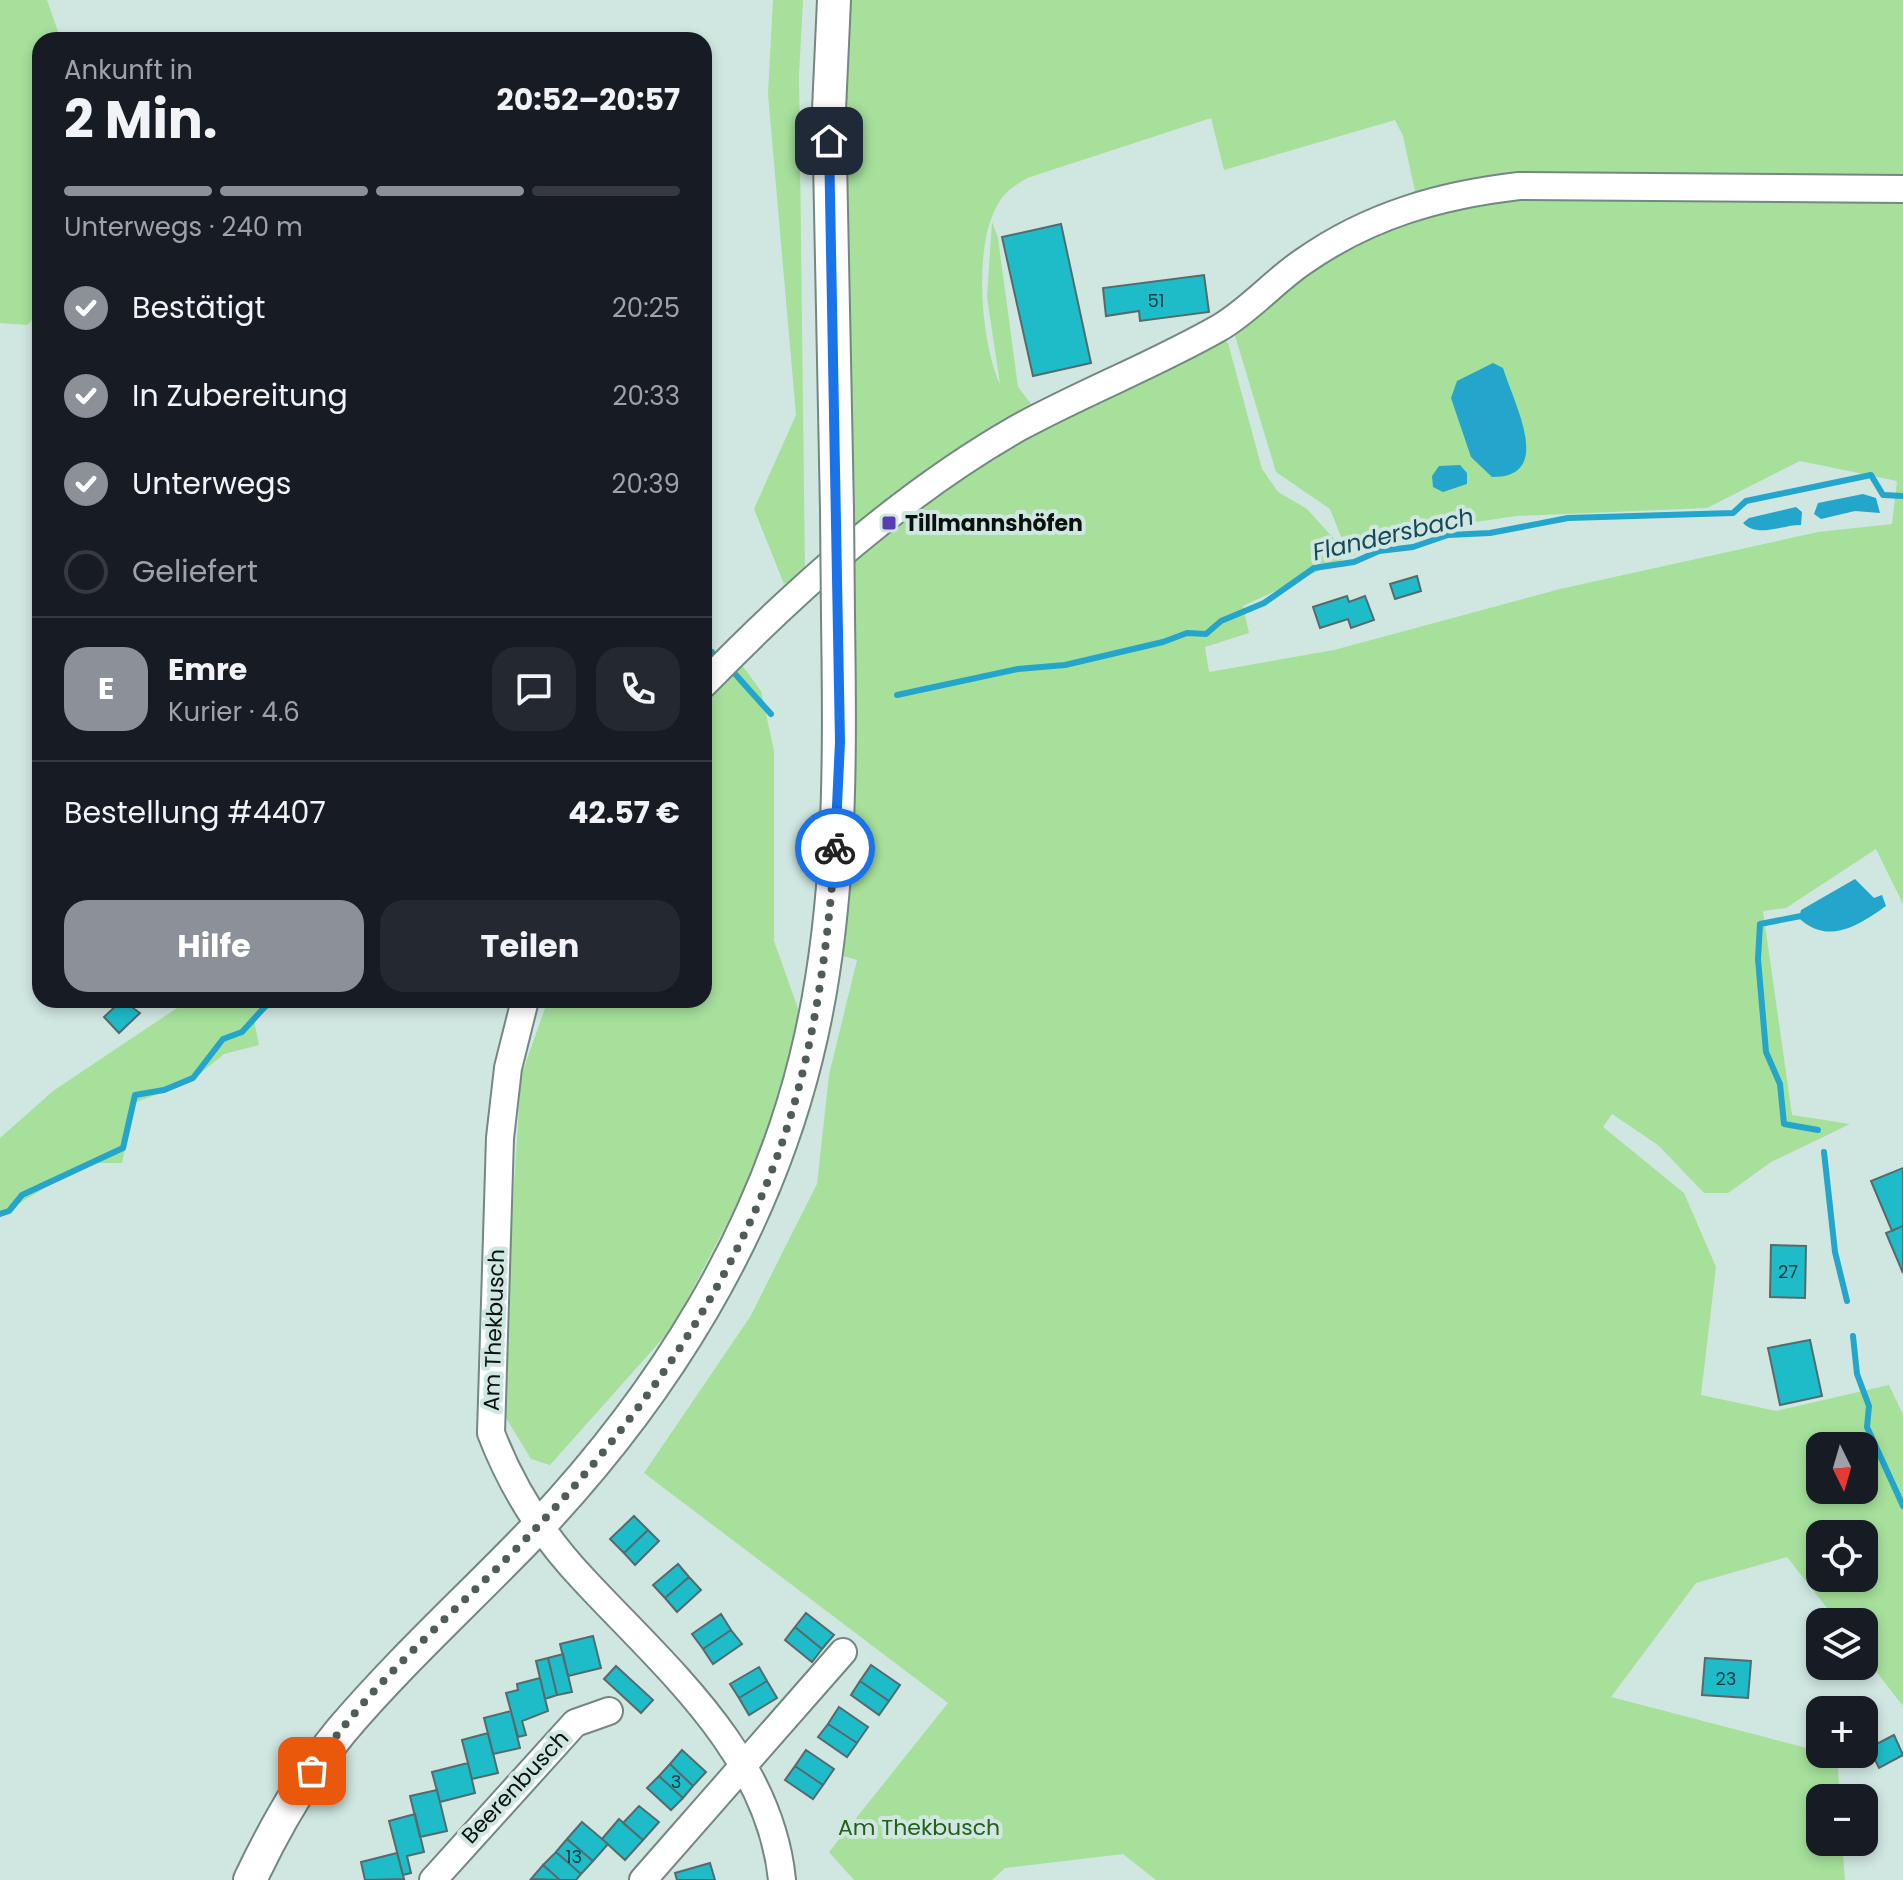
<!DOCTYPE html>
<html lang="de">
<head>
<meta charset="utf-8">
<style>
	:root { --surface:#171b24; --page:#242831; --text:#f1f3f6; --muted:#9ea1a6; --line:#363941; --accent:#8c9099 }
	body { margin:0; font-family:Poppins,sans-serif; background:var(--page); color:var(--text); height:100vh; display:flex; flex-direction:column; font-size:30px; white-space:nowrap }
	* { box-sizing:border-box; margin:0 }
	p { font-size:26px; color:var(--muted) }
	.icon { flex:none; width:44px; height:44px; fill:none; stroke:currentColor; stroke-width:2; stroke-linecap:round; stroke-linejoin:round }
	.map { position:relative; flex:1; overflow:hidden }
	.sheet { position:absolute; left:32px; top:32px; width:680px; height:976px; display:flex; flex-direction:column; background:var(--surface); border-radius:24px; box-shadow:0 4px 12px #0003 }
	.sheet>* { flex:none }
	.needle { width:52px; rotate:175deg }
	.fabs { position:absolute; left:1806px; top:1432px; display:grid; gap:16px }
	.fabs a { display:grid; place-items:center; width:72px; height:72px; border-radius:16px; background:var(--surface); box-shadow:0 4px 12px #0003; font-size:40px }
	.pin { position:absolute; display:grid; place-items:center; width:68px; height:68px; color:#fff; margin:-34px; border-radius:16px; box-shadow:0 4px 12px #0006 }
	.courier { position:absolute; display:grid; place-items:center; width:80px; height:80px; margin:-40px; border:6px solid #1a73e8; border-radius:50%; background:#fff; color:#222; box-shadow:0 2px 10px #0007 }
	.head em { font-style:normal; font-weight:700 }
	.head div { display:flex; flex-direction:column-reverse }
	.head { display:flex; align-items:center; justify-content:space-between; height:136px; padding:0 32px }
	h1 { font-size:52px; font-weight:700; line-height:60px }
	.bar { display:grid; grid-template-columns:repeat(4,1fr); gap:12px 8px; align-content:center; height:96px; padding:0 32px }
	.bar i { height:10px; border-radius:6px; background:var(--line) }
	.bar .on { background:var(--accent) }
	.bar p { grid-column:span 4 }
	.line { display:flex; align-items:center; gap:20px; padding:0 32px; border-top:2px solid var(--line) }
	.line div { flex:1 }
	.round { display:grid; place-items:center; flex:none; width:84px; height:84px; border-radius:24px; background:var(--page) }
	ol { padding:0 32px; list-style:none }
	li { display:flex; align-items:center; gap:24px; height:88px }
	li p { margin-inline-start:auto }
	li .icon { padding:8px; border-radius:50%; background:var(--accent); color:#fff; stroke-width:4 }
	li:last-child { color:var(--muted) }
	li i { width:44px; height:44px; border:4px solid var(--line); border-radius:50% }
	.primary-button { display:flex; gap:16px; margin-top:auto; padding:16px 32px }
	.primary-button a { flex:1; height:92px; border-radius:24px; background:var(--accent); color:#fff; font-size:32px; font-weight:700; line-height:92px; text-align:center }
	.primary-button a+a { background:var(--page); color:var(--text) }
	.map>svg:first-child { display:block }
	.green { fill:#a6e09b; fill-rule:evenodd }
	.water { fill:#23a5cc }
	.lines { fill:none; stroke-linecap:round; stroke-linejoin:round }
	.stream { stroke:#23a5cc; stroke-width:6 }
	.building { fill:#1ebcc9; stroke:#566a6c; stroke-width:2 }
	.minor-casing { stroke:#738783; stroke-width:30 }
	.major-casing { stroke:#738783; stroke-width:36 }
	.minor { stroke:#fff; stroke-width:26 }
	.major { stroke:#fff; stroke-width:32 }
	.major-bridge-casing { stroke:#738783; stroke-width:36; stroke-linecap:butt }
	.major-bridge { stroke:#fff; stroke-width:32 }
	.done { stroke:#4f5c59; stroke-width:8; stroke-dasharray:0 14.4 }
	.route { stroke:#1a73e8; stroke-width:10 }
	.poi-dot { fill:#573cb4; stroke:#d0e6e1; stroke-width:3 }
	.labels { text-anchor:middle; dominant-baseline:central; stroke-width:8; stroke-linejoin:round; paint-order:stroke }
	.number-label { font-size:18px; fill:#0f3c3e }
	.poi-label { font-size:22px; font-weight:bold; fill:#0a1210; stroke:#d0e6e1; text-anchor:start }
	.street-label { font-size:22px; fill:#0a1210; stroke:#d0e6e1 }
	.park-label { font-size:22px; fill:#25601a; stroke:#d0e6e1 }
	.water-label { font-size:24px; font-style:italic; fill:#164859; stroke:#d0e6e1 }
</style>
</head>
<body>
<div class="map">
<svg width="1903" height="1880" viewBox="0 0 1903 1880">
	<rect width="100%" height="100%" fill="#d0e6e1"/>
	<path class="green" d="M0,0H47L61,40H40V312L27,325L0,323Z
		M773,0H803L799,75L805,575L784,584L754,509L796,415L768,94Z
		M846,0H1903V181L1416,196L1403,136L1395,120L1224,170L1211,118L1027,178C1021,182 1012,187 1007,192C970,229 980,341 1000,384L987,297L992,222L998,238L1018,387L1035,409L852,536L840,158Z
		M1903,198V904L1876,849L1786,908L1763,911L1792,1115L1850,1124L1771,1162L1728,1193H1704L1658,1145L1612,1114L1603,1127L1684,1193L1716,1267L1701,1395L1776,1411L1889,1385L1903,1415V1706L1864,1656V1622H1838L1787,1557L1696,1583L1611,1697L1837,1756L1840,1798H1820V1842H1842L1845,1880H1156L1123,1854L1005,1868L992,1880H854L829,1852L948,1703L644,1473L750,1317L817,1184L829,1075L857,960L837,954L850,560L1019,435L1220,338L1228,343L1262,469L1278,492L1307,509L1335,540L1342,560L1243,606L1249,633L1205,647L1209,672L1334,650L1560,589L1818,532L1892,524L1897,481L1800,461L1707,508L1516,516L1416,531L1349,557L1330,509L1276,472L1233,329L1316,263L1355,240L1474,199ZM1820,1446H1864V1490H1820ZM1820,1534H1864V1578H1820Z
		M738,660L761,691L774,751V941L801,1017L754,1171L673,1327L550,1465L531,1459L500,1408L521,1076L548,1000H704V698Z
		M189,1000H280L254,1020L259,1045L224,1054L191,1081L134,1103L122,1163H86L0,1215V1138L53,1091Z"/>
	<path class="water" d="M1493,363L1503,368C1514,404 1555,478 1492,477L1471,457L1451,398L1457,381Z
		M1460,465L1467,473V484L1443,492L1433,487L1432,476L1439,466Z
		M1863,494L1876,498L1880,513L1855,511L1821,519L1814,514L1818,503Z
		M1796,507L1802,512L1801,525C1781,525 1758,538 1743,523L1749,518Z
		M1855,879L1874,898L1882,895L1886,906C1859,925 1828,946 1799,918L1801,910Z"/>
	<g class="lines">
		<path class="stream" d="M704,654L712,652
			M736,675L771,714
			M897,695L1018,669L1065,665L1163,642L1187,633L1206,634L1221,621L1264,603L1314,568L1354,562L1379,551L1413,547L1448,535L1490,533L1568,518L1733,513L1746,501L1871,475L1883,495L1903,496
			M1806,915L1760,924L1758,959L1766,1052L1780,1084L1784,1124L1818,1130
			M1824,1152L1835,1252L1847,1301
			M0,1214L9,1211L22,1195L123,1148L135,1095L164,1090L193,1078L223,1039L242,1032L271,1000
			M1853,1336L1857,1374L1869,1406L1867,1427L1903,1506"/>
	</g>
	<path class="building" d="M1061,224L1091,363L1033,376L1002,237Z
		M1204,275L1209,312L1140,321L1139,311L1106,316L1103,288Z
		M1417,576L1421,591L1395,599L1390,584Z
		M1347,596L1349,602L1365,596L1374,620L1351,628L1348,619L1320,628L1313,607Z
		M122,1000L140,1013L119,1033L104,1017Z
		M1903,1168V1226L1892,1231L1871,1181Z
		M1903,1226V1273L1886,1233Z
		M1771,1245L1806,1246L1805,1298L1770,1297Z
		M1810,1340L1822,1396L1780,1405L1768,1348Z
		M634,1516L648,1530L624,1553L610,1539Z
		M648,1530L659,1541L635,1565L624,1553Z
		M678,1564L689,1577L665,1598L653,1585Z
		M689,1577L701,1590L677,1612L665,1598Z
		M806,1613L834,1635L822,1649L795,1627Z
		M721,1614L731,1630L703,1649L692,1634Z
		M795,1627L822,1649L812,1662L785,1640Z
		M731,1630L742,1644L713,1664L703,1649Z
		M593,1636L601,1668L568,1676L560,1644Z
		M563,1654L572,1692L557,1695L548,1658Z
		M548,1658L557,1695L545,1699L536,1661Z
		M1705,1658L1751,1661L1748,1698L1702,1695Z
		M871,1665L900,1685L889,1701L860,1681Z
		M616,1666L653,1700L641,1713L604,1679Z
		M759,1667L767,1681L739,1698L730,1684Z
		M540,1678L548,1711L522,1721L526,1735L518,1737L506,1693L518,1690L517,1684Z
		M767,1681L777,1698L749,1715L739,1698Z
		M860,1681L889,1701L879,1715L851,1695Z
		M839,1707L868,1727L857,1743L828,1724Z
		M511,1711L520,1748L493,1754L484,1718Z
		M828,1724L857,1743L847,1757L818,1737Z
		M488,1733L498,1773L472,1779L462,1740Z
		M1894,1735L1903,1755L1879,1768L1869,1748Z
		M682,1750L706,1772L693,1786L670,1764Z
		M806,1750L834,1769L823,1785L795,1766Z
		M468,1763L475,1793L440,1802L432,1772Z
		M670,1764L693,1786L683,1798L659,1776Z
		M795,1766L823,1785L813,1799L785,1780Z
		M659,1776L683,1798L671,1810L647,1788Z
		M437,1790L447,1831L420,1837L410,1796Z
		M639,1806L659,1822L643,1840L623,1823Z
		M415,1814L424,1852L407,1856L411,1873L403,1875L389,1821Z
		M619,1819L643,1840L625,1860L602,1839Z
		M582,1822L608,1844L593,1861L567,1839Z
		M567,1839L593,1861L581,1874L556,1852Z
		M556,1852L581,1874L576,1880H560L543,1865Z
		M397,1853L404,1879L365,1880L361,1862Z
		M710,1863L715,1880H677L675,1873Z
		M543,1865L560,1880L531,1879Z"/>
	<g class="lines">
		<g class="minor-casing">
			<path id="minor" d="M704,684C797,589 902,494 1018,428C1084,392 1154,365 1219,328C1250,310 1274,281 1304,261C1370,215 1441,195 1519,186L1903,189
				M525,1000L508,1068L500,1138L491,1433C512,1488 544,1538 585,1581C665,1667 770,1755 782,1880
				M433,1880L575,1723L609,1711
				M643,1880L843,1652"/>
		</g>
		<g class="major-casing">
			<path id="major" d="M834,0L829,110L837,510
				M250,1880C274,1829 305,1775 341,1731C402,1659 473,1595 538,1527C663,1394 762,1236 806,1058C842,914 840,763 838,616"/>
		</g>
		<use href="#minor" class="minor"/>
		<use href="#major" class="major"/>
		<g class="major-bridge-casing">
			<path id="major-bridge" d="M837,510L838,616"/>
		</g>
		<use href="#major-bridge" class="major-bridge"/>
	</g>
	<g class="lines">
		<path class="done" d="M312,1771C366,1684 468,1602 538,1526C645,1413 739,1277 787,1128C816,1037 828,943 835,848"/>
		<path class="route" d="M829,141L840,742L835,848"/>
	</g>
	<rect class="poi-dot" x="881" y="515" width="16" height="16" rx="4"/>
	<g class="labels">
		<g class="number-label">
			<text x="1156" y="300">51</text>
			<text x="1788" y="1271">27</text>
			<text x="1726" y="1678">23</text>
			<text x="676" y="1781">3</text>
			<text x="574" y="1856">13</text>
		</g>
		<g class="poi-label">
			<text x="905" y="523">Tillmannshöfen</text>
		</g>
		<g class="street-label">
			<text transform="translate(494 1330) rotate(-88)">Am Thekbusch</text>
			<text transform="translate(515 1787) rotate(-47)">Beerenbusch</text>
		</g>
		<g class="park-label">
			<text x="919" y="1827">Am Thekbusch</text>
		</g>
		<g class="water-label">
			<text transform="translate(1393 534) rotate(-13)">Flandersbach</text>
		</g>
	</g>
</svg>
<div class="fabs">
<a><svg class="needle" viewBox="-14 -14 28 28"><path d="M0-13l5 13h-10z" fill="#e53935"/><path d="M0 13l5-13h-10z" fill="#9ea1a6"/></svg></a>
<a><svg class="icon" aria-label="locate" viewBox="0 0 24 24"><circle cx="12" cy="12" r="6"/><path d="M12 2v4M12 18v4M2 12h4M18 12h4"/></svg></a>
<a><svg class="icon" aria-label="layers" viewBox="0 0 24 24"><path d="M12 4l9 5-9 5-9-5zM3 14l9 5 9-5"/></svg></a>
<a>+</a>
<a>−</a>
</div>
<div class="pin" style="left:312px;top:1771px;background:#ea580c"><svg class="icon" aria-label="bag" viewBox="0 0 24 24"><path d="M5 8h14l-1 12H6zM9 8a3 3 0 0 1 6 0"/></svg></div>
<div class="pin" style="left:829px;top:141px;background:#1f2937"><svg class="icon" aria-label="home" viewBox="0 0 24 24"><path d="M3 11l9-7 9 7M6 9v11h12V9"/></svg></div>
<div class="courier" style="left:835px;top:848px"><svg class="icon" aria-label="bike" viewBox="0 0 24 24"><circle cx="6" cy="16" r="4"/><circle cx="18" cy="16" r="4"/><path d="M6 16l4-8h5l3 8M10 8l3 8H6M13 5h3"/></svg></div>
<section class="sheet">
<div class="head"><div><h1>2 Min.</h1><p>Ankunft in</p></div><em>20:52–20:57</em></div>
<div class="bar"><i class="on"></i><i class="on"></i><i class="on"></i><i></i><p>Unterwegs · 240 m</p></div>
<ol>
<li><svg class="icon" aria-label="check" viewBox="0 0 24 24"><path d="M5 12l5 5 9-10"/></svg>Bestätigt<p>20:25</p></li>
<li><svg class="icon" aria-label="check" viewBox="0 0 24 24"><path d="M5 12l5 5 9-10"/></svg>In Zubereitung<p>20:33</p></li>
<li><svg class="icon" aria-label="check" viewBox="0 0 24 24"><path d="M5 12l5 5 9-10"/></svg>Unterwegs<p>20:39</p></li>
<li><i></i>Geliefert</li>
</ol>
<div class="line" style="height:144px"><b class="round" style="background:var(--accent);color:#fff">E</b><div><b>Emre</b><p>Kurier · 4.6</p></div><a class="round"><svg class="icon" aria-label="chat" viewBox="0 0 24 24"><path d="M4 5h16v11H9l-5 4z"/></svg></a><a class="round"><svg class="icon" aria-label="phone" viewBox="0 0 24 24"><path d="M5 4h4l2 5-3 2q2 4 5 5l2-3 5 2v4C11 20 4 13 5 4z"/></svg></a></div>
<div class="line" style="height:104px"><div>Bestellung #4407</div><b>42.57 €</b></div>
<div class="primary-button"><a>Hilfe</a><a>Teilen</a></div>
</section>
</div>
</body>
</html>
